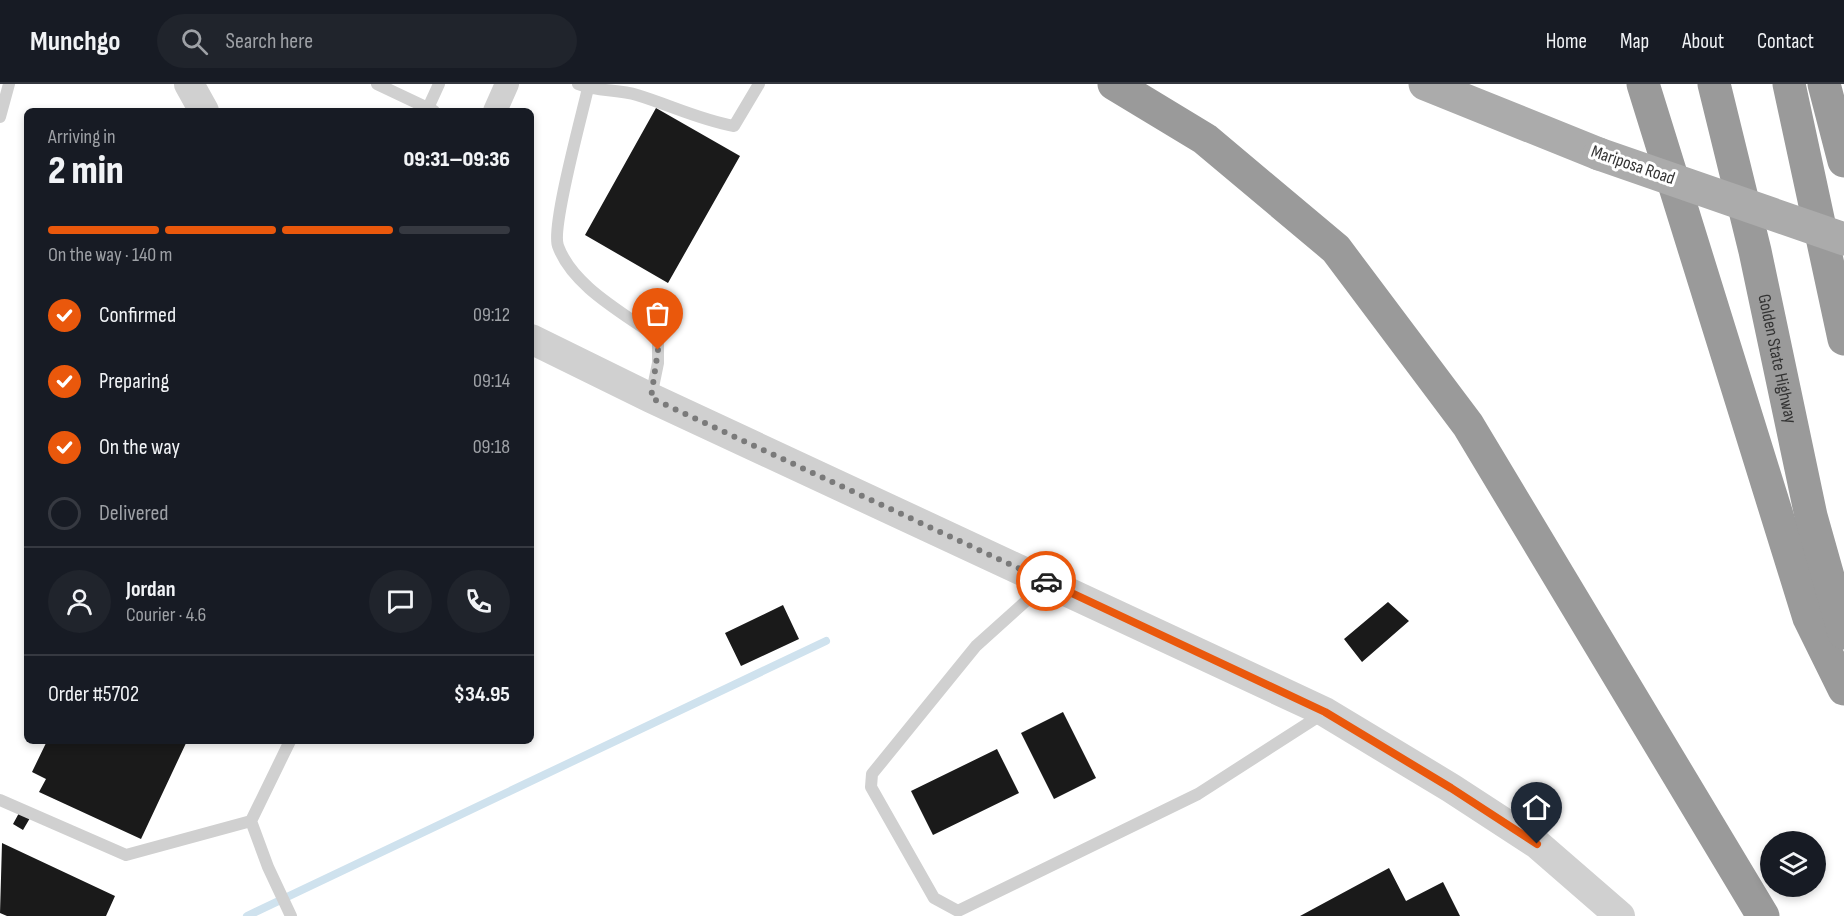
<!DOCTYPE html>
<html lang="en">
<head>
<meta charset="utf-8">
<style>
	:root { --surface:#171b24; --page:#20242c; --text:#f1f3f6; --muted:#9ea1a6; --line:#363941; --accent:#ea580c }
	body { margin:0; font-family:"Sofia Sans Condensed",sans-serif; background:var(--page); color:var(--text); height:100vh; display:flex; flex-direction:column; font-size:22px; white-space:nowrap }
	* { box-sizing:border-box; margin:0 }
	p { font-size:20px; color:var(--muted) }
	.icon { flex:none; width:33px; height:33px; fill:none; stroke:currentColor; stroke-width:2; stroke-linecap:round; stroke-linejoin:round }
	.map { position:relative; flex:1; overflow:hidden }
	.details { position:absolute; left:24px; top:24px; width:510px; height:636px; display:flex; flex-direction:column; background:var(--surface); border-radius:9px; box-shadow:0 3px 9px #0003 }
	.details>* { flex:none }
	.fabs { position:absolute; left:1760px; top:747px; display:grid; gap:12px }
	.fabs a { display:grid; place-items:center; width:66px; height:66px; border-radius:50%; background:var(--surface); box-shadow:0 3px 9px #0003; font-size:30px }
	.pin { position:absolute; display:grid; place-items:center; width:51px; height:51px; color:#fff; margin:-62px -26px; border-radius:50% 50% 50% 0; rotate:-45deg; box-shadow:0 0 6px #0007 }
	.pin .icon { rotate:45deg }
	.courier { position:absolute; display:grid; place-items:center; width:60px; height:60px; margin:-30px; border:4px solid #ea580c; border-radius:50%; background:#fff; color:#222; box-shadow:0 2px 8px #0007 }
	.head em { font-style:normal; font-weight:800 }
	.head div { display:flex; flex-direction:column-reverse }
	.head { display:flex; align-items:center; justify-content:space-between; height:102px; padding:0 24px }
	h1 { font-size:39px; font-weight:800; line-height:45px }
	.bar { display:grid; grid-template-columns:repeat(4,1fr); gap:9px 6px; align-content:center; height:72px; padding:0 24px }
	.bar i { height:8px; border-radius:4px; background:var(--line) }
	.bar .selected { background:var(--accent) }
	.bar p { grid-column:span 4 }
	.line { display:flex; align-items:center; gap:15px; padding:0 24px; border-top:2px solid var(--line) }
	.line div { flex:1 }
	.round { display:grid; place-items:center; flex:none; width:63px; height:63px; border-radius:32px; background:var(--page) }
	ol { padding:0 24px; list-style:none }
	li { display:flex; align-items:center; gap:18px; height:66px }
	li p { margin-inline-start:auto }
	li .icon { padding:6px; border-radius:50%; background:var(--accent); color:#fff; stroke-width:4 }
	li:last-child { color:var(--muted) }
	li i { width:33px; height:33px; border:3px solid var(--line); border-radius:50% }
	header { display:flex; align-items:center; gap:36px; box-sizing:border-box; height:84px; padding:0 30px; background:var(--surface); border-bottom:2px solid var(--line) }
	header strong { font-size:28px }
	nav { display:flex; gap:33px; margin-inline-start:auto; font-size:21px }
	.search { width:420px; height:54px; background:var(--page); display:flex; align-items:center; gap:15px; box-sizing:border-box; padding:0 21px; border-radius:33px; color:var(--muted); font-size:22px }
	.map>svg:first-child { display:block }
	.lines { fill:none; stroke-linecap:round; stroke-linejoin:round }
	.stream { stroke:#cfe2ee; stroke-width:8 }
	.building { fill:#1a1a1a }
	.service { stroke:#d0d0d0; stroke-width:12 }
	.minor { stroke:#d0d0d0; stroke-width:24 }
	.tertiary { stroke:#d0d0d0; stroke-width:30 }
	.primary { stroke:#ababab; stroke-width:33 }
	.motorway { stroke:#9a9a9a; stroke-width:33 }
	.primary-bridge { stroke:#ababab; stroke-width:33 }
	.done { stroke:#7a7a7a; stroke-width:6; stroke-dasharray:0 10.8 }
	.route { stroke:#ea580c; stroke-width:8 }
	.labels { text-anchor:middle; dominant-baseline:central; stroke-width:6; stroke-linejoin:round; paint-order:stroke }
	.street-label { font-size:18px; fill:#333; stroke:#fff }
</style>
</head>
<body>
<header>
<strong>Munchgo</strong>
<div class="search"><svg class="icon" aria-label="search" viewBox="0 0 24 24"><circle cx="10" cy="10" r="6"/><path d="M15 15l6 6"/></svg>Search here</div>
<nav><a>Home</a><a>Map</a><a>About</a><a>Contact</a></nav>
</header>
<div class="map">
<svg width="1844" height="832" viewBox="0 0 1844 832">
	<rect width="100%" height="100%" fill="#fff"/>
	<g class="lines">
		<path class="stream" d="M247,832L826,557"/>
	</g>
	<path class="building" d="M656,24L740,72L668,199L585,151Z
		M1388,518L1409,537L1362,578L1344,555Z
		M783,521L799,555L741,582L725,549Z
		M1063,628L1096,694L1054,715L1021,649Z
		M47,657H187L141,755L39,708L46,695L32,688Z
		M997,665L1019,709L933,751L911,707Z
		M19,729L30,734L23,746L13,740Z
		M2,759L115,812L106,832H7L0,829Z
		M1389,784L1406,817L1443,798L1460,832H1300Z"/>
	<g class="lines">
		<path class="service" d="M377,0L434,27
			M578,0C597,8 618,5 637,11C670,21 700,36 734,42L759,0
			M588,4C582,31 551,143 558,162C573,203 624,229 658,254V279L651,313
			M428,24L439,0
			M0,33L9,0
			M1046,499L976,562L872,690L871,703L934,814L958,827L1198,710L1324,629
			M0,716L126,771L251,737L290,657
			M251,737L268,783L291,832"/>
		<path class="minor" d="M495,27L507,0"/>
		<path class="tertiary" d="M189,0L204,27
			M531,255L651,314L1325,628L1451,704L1537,760L1620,832"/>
		<path class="primary" d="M1425,0L1599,70"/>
		<g class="motorway">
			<path d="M1114,0L1205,55L1336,165L1468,341L1763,832"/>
			<path d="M1643,0L1809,534L1844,605"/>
			<path id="s1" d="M1714,0L1755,167L1811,432L1844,549"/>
			<path d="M1789,0L1844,255"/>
			<path d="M1824,0L1844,77"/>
		</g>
		<path class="primary-bridge" d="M1599,70L1844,155"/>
	</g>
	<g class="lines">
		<path class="done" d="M658,266L651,314L1046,497"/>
		<path class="route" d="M1046,497L1325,628L1451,704L1537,760"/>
	</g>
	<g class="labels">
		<g class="street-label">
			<text transform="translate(1633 81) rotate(19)">Mariposa Road</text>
			<text stroke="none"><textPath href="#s1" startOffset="282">Golden State Highway</textPath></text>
		</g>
	</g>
</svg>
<div class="fabs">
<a><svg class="icon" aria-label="layers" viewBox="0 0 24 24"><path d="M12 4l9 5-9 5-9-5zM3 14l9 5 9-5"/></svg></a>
</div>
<div class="pin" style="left:658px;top:266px;background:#ea580c"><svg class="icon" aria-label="bag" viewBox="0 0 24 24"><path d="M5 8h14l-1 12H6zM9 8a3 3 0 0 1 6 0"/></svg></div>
<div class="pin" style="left:1537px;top:760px;background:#1f2937"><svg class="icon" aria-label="home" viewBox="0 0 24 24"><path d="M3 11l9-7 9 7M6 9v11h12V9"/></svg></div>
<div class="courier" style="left:1046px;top:497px"><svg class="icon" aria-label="car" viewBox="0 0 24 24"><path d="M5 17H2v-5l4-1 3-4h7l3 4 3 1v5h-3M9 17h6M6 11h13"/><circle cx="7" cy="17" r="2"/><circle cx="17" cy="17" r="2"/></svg></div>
<section class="details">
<div class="head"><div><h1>2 min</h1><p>Arriving in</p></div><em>09:31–09:36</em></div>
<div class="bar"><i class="selected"></i><i class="selected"></i><i class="selected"></i><i></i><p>On the way · 140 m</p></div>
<ol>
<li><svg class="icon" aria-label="check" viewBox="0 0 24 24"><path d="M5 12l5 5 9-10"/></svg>Confirmed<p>09:12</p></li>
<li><svg class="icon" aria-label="check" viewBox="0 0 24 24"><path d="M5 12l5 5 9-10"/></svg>Preparing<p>09:14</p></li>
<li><svg class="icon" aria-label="check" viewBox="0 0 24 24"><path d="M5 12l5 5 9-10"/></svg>On the way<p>09:18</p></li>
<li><i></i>Delivered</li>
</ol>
<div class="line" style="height:108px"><a class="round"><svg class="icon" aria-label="person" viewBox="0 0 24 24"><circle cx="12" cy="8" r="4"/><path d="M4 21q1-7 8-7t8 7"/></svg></a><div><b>Jordan</b><p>Courier · 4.6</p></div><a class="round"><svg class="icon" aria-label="chat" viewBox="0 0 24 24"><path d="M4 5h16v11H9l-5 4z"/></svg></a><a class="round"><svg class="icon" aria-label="phone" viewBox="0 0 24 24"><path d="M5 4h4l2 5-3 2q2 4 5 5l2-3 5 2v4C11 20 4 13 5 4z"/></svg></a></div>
<div class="line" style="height:78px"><div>Order #5702</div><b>$34.95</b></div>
</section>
</div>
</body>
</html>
